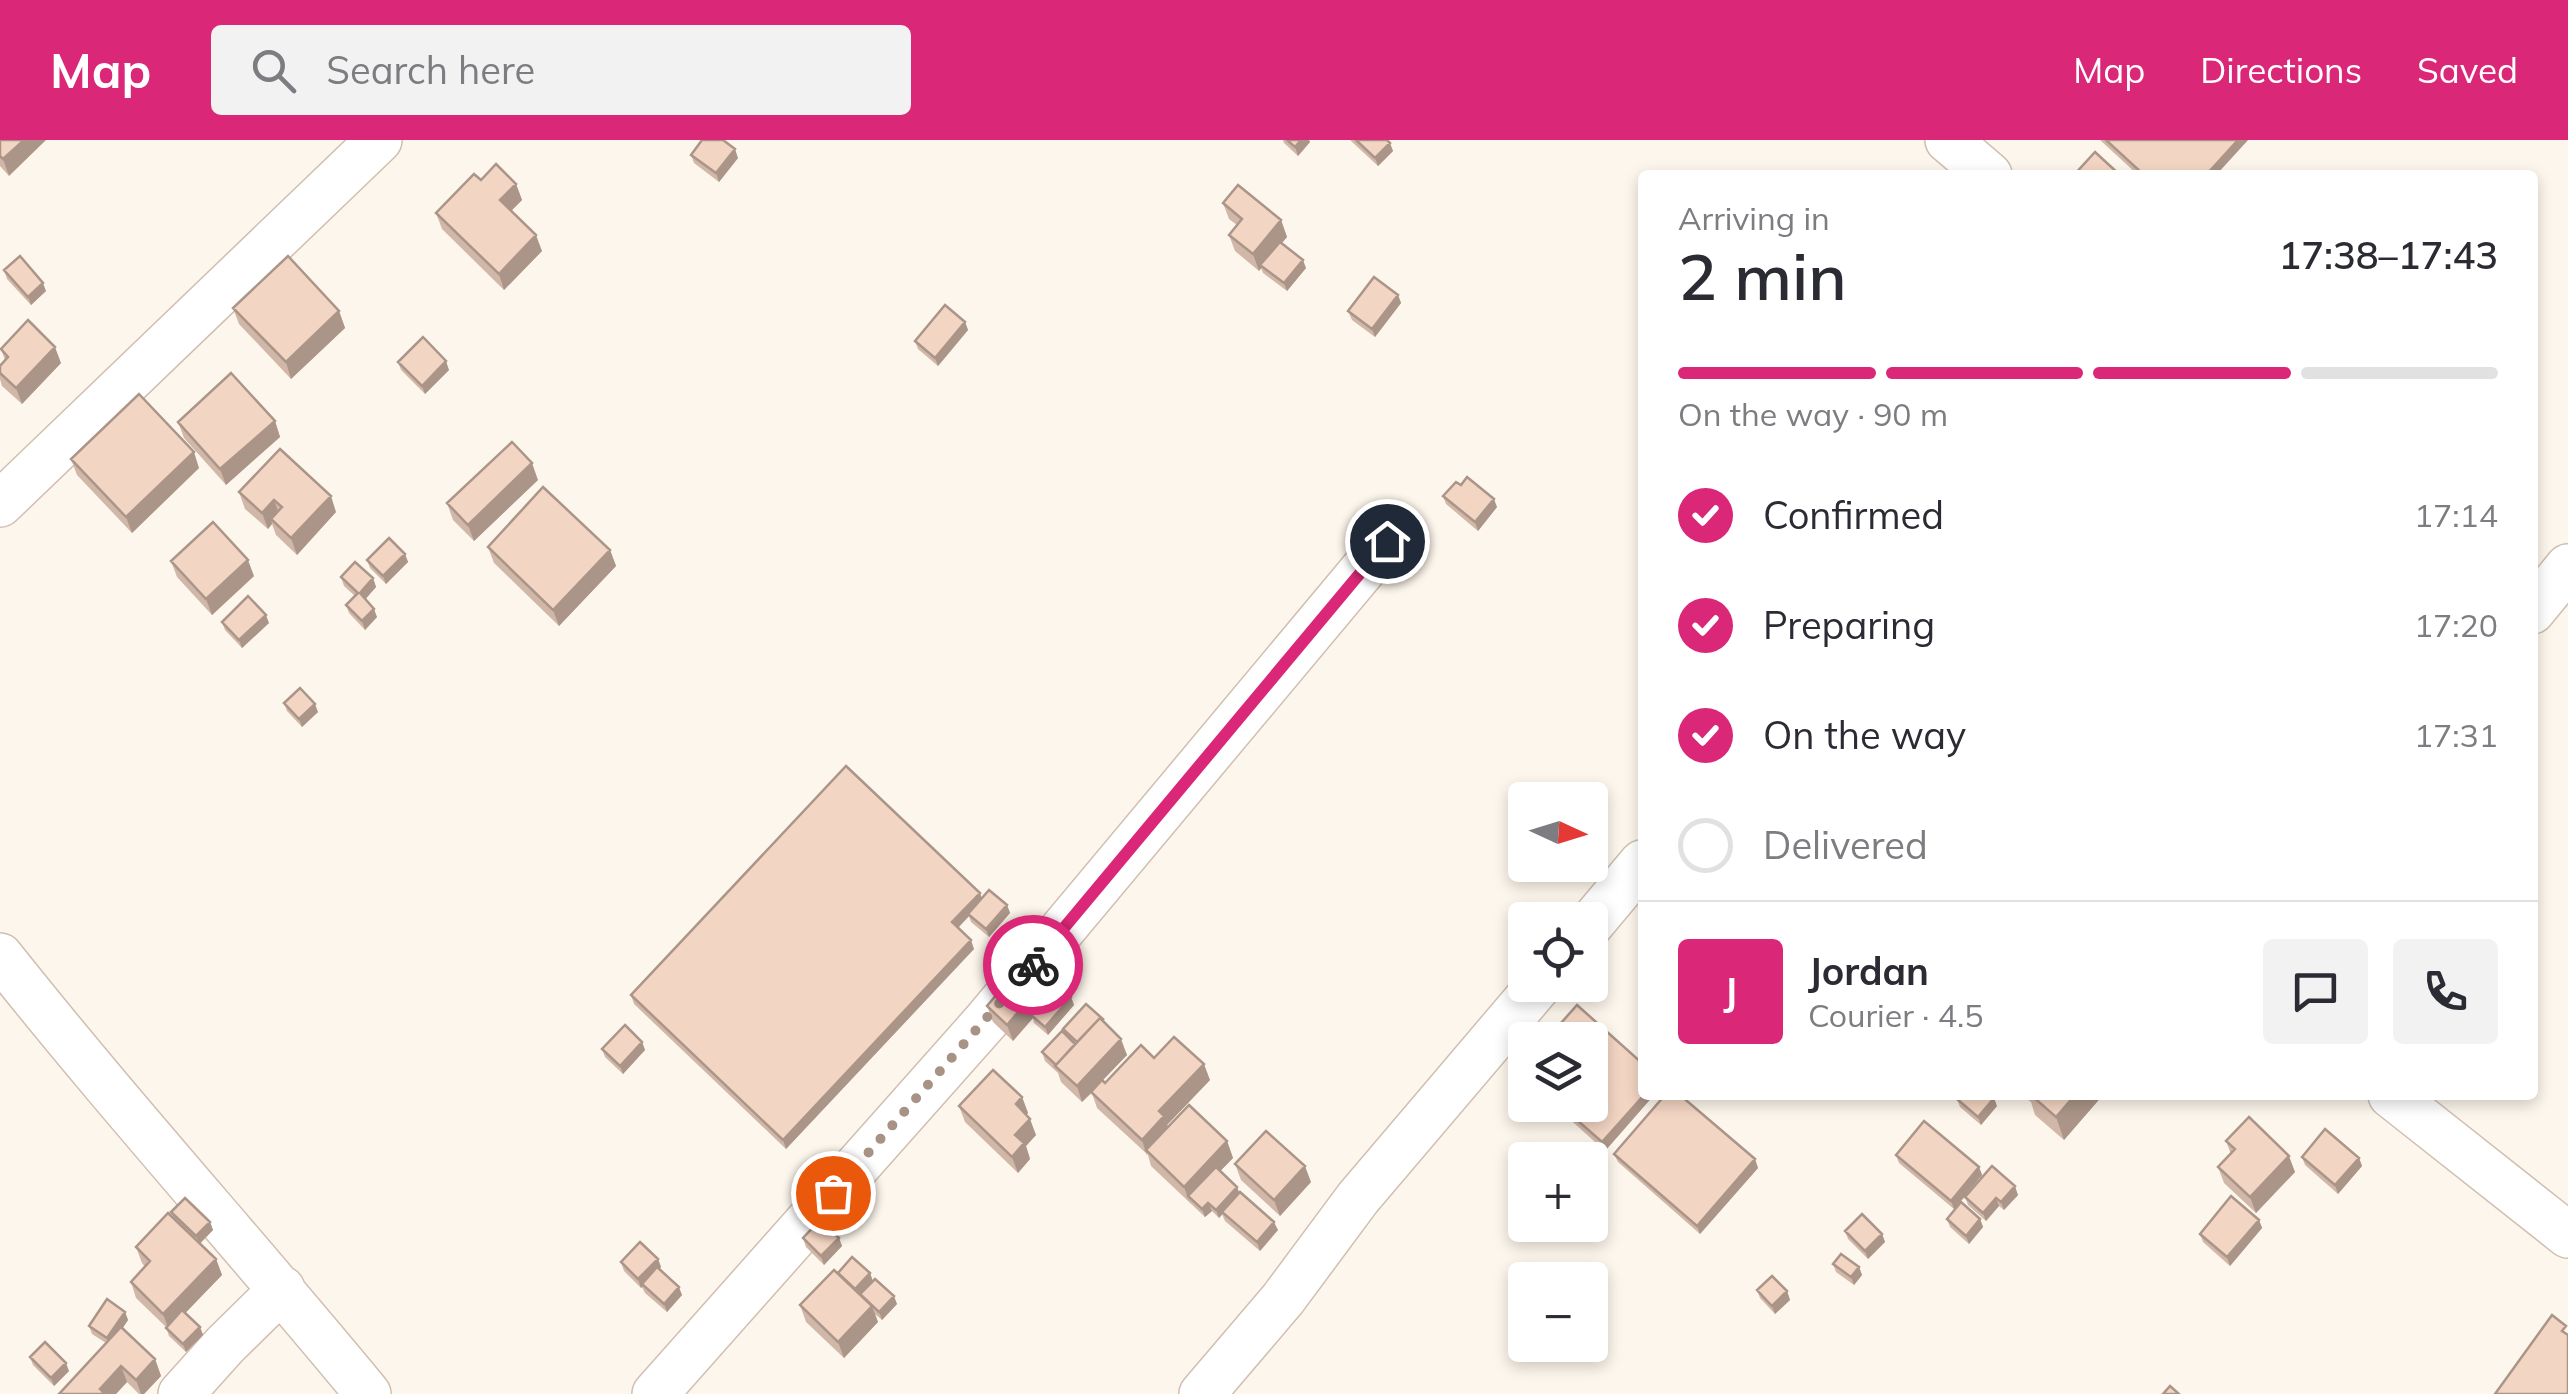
<!DOCTYPE html>
<html lang="en">
<head>
<meta charset="utf-8">
<style>
	:root { --surface:#fff; --page:#f2f2f3; --text:#2b2b33; --muted:#7c7c81; --line:#e1e1e2; --accent:#db2777 }
	body { margin:0; font-family:Mulish,sans-serif; background:var(--page); color:var(--text); height:100vh; display:flex; flex-direction:column; font-size:38px; white-space:nowrap }
	* { box-sizing:border-box; margin:0 }
	p { font-size:32px; color:var(--muted) }
	.icon { flex:none; width:55px; height:55px; fill:none; stroke:currentColor; stroke-width:2; stroke-linecap:round; stroke-linejoin:round }
	.map { position:relative; flex:1; overflow:hidden }
	.drawer { position:absolute; left:1638px; top:30px; width:900px; height:930px; display:flex; flex-direction:column; background:var(--surface); border-radius:10px; box-shadow:0 5px 15px #0003 }
	.drawer>* { flex:none }
	.needle { width:65px; rotate:94deg }
	.tools { position:absolute; left:1508px; top:642px; display:grid; gap:20px }
	.tools a { display:grid; place-items:center; width:100px; height:100px; border-radius:10px; background:var(--surface); box-shadow:0 5px 15px #0003; font-size:50px }
	.pin { position:absolute; display:grid; place-items:center; width:85px; height:85px; color:#fff; margin:-42px; border:5px solid #fff; border-radius:50%; box-shadow:0 2px 10px #0007 }
	.courier { position:absolute; display:grid; place-items:center; width:100px; height:100px; margin:-50px; border:8px solid #db2777; border-radius:50%; background:#fff; color:#222; box-shadow:0 2px 12px #0007 }
	.summary em { font-style:normal; font-weight:600 }
	.summary div { display:flex; flex-direction:column-reverse }
	.summary { display:flex; align-items:center; justify-content:space-between; height:170px; padding:0 40px }
	h1 { font-size:65px; font-weight:600; line-height:75px }
	.bar { display:grid; grid-template-columns:repeat(4,1fr); gap:15px 10px; align-content:center; height:120px; padding:0 40px }
	.bar i { height:12px; border-radius:8px; background:var(--line) }
	.bar .active { background:var(--accent) }
	.bar p { grid-column:span 4 }
	.line { display:flex; align-items:center; gap:25px; padding:0 40px; border-top:2px solid var(--line) }
	.line div { flex:1 }
	.round { display:grid; place-items:center; flex:none; width:105px; height:105px; border-radius:10px; background:var(--page) }
	ol { padding:0 40px; list-style:none }
	li { display:flex; align-items:center; gap:30px; height:110px }
	li p { margin-inline-start:auto }
	li .icon { padding:10px; border-radius:50%; background:var(--accent); color:#fff; stroke-width:4 }
	li:last-child { color:var(--muted) }
	li i { width:55px; height:55px; border:5px solid var(--line); border-radius:50% }
	header { display:flex; align-items:center; gap:60px; box-sizing:border-box; height:140px; padding:0 50px; background:var(--accent); color:#fff }
	header strong { font-size:48px }
	nav { display:flex; gap:55px; margin-inline-start:auto; font-size:35px }
	.search { width:700px; height:90px; background:var(--page); display:flex; align-items:center; gap:25px; box-sizing:border-box; padding:0 35px; border-radius:10px; color:var(--muted); font-size:38px }
	.map>svg:first-child { display:block }
	.lines { fill:none; stroke-linecap:round; stroke-linejoin:round }
	.minor-casing { stroke:#d1beb0; stroke-width:48 }
	.minor { stroke:#fff; stroke-width:45 }
	.wall { fill:#d1b7a8 }
	.shaded-wall { fill:#aa9588 }
	.building { fill:#f3d5c3; stroke:#aa9588; stroke-width:2.5 }
	.done { stroke:#a89285; stroke-width:10; stroke-dasharray:0 18 }
	.route { stroke:#db2777; stroke-width:12 }
</style>
</head>
<body>
<header>
<strong>Map</strong>
<div class="search"><svg class="icon" aria-label="search" viewBox="0 0 24 24"><circle cx="10" cy="10" r="6"/><path d="M15 15l6 6"/></svg>Search here</div>
<nav><a>Map</a><a>Directions</a><a>Saved</a></nav>
</header>
<div class="map">
<svg width="2568" height="1254" viewBox="0 0 2568 1254">
	<rect width="100%" height="100%" fill="#fdf6ec"/>
	<g class="lines">
		<g class="minor-casing">
			<path id="minor" d="M1948,0L1989,35
				M0,364L379,0
				M2532,471L2568,427
				M1590,785L1642,723
				M0,816C119,966 247,1107 368,1254
				M2391,955L2568,1095
				M181,1254L225,1205L282,1149
				M655,1254L986,881L1387,401
				M1202,1254L1283,1159L1358,1058L1539,845"/>
		</g>
		<use href="#minor" class="minor"/>
	</g>
	<path class="wall" d="M0,0L9,36L0,26Z
		M1283,0H1309L1310,2L1298,16L1284,3Z
		M1350,0H1387L1393,11L1378,26Z
		M2100,0H2248L2216,35H2138Z
		M691,15L738,18L719,42L694,23Z
		M481,40L516,44L522,60L511,71L542,111L504,150L442,89L436,73Z
		M1223,63L1281,80L1287,97L1281,103L1306,128L1287,151L1263,133L1261,128L1259,131L1235,111L1229,95L1237,85L1229,79Z
		M4,130L46,151L31,165L7,139Z
		M1398,155L1401,163L1375,197L1352,180L1348,171Z
		M233,168L339,171L345,188L291,239L239,184Z
		M965,182L968,190L938,226L918,209L915,201Z
		M1,209L61,223L22,264L2,246L0,239V226L5,220Z
		M398,222L449,230L425,254L401,230Z
		M275,281L280,297L226,345L184,298L178,282Z
		M71,319L199,328L132,393L77,335Z
		M538,340L474,401L453,380L447,363Z
		M1461,345L1497,367L1478,391L1446,364L1443,356Z
		M239,352L336,372L297,415L276,395L272,384L268,389L245,369Z
		M488,407L610,410L616,426L559,486L494,423Z
		M405,414L408,422L386,444L370,428L367,420Z
		M171,421L254,436L212,475L177,437Z
		M341,437L373,438L376,447L365,459L377,477L365,490L349,473L346,465L355,456L344,446Z
		M222,482L269,483L242,508L225,490Z
		M284,563L318,572L302,587L287,571Z
		M982,758L1007,765L1010,773L989,797L971,782L969,776L958,788L974,809L786,1009L634,864L631,855Z
		M1060,847L1071,857L1074,865L1048,895L1034,883L1033,878L1013,901L993,882L987,866Z
		M1105,883L1127,915L1102,941L1105,943L1154,918L1210,940L1167,985L1227,1001L1233,1018L1220,1031L1237,1047L1239,1052L1278,1090L1260,1111L1225,1081L1222,1074L1219,1078L1212,1071L1205,1077L1151,1026L1148,1015L1097,968L1092,953L1082,962L1061,942L1058,933L1045,921L1042,912L1066,895L1063,889Z
		M642,902L645,910L623,934L605,917L602,909Z
		M1642,955H1654L1605,1011L1554,965H1590Z
		M2022,955H2103L2064,1000L2035,975L2031,962Z
		M1022,957L1028,973L1026,975L1036,995L1026,1006L1030,1019L1018,1033L965,982L959,966Z
		M1957,959L1997,966L1981,985L1960,967Z
		M2226,1001L2295,1032L2256,1073L2224,1043L2218,1027L2231,1014Z
		M1614,1014L1755,1019L1758,1028L1700,1094L1618,1022Z
		M1896,1015L1979,1027L1982,1035L1965,1056L2018,1055L2004,1070L1999,1066L1986,1081L1968,1065L1965,1057L1954,1069L1899,1023Z
		M2302,1017L2359,1018L2362,1026L2338,1054L2305,1025Z
		M1235,1024L1311,1042L1280,1076L1241,1040Z
		M171,1072L210,1082L213,1090L200,1104L216,1119L222,1135L185,1173L200,1187L203,1195L186,1212L169,1196L166,1187L136,1158L131,1142L145,1127L142,1123L136,1107L174,1078Z
		M1947,1079H1980L1983,1087L1969,1104L1950,1087Z
		M2259,1080L2262,1088L2230,1126L2203,1102L2200,1094Z
		M1845,1091L1882,1094L1885,1102L1868,1119L1848,1099Z
		M803,1098H839L842,1106L824,1125L806,1107Z
		M658,1119L661,1127L659,1129L682,1155L667,1172L645,1153L642,1147L641,1148L624,1131L621,1122Z
		M1833,1124L1859,1127L1862,1135L1854,1145L1836,1132Z
		M838,1133H870L873,1141L897,1164L882,1180L875,1174L878,1182L844,1218L806,1182L800,1165Z
		M1757,1150L1787,1151L1790,1160L1775,1174L1760,1158Z
		M125,1172L128,1180L122,1189L155,1219L161,1236L144,1254H139L127,1242L116,1254H59L106,1203L92,1194L89,1186Z
		M30,1217L69,1231L54,1246L33,1225Z"/>
	<path class="shaded-wall" d="M24,0H46L9,36L3,19Z
		M1301,0H1309L1310,2L1298,16L1295,7Z
		M2238,0H2248L2216,35H2206Z
		M1390,3L1393,11L1378,26L1375,18Z
		M735,9L738,18L719,42L716,33Z
		M516,44L522,60L506,76L500,60Z
		M1281,80L1287,97L1259,131L1253,114Z
		M536,95L542,111L504,150L499,134Z
		M1303,120L1306,128L1287,151L1284,143Z
		M43,143L46,151L31,165L28,157Z
		M1398,155L1401,163L1375,197L1372,189Z
		M339,171L345,188L291,239L286,222Z
		M965,182L968,190L938,226L935,218Z
		M55,207L61,223L22,264L16,248Z
		M446,221L449,230L425,254L422,246Z
		M275,281L280,297L226,345L220,329Z
		M194,312L199,328L132,393L126,377Z
		M532,323L538,340L474,401L468,385Z
		M331,356L336,372L297,415L291,398Z
		M1494,359L1497,367L1478,391L1475,382Z
		M274,360L280,376L271,379L272,384L268,389L262,373Z
		M610,410L616,426L559,486L553,470Z
		M405,414L408,422L386,444L383,436Z
		M248,420L254,436L212,475L206,459Z
		M373,438L376,447L363,462L360,453Z
		M374,469L377,477L365,490L362,481Z
		M266,475L269,483L242,508L239,500Z
		M315,564L318,572L302,587L299,579Z
		M980,753L983,761L955,791L952,782Z
		M1007,765L1010,773L989,797L986,789Z
		M971,800L974,809L786,1009L783,1000Z
		M1054,830L1060,846L1031,875L1033,878L1013,901L1007,885Z
		M1071,857L1074,865L1048,895L1045,887Z
		M1121,899L1127,915L1082,962L1077,946Z
		M642,902L645,910L623,934L620,926Z
		M1204,924L1210,940L1167,985L1170,992L1146,1010L1147,1016L1142,1000L1159,971Z
		M1644,955H1654L1605,1011L1602,1002Z
		M2075,955H2103L2064,1000L2056,977Z
		M1022,957L1028,973L1021,980L1016,964Z
		M1994,958L1997,966L1981,985L1978,977Z
		M1030,979L1036,995L1026,1006L1030,1019L1018,1033L1012,1017L1015,995Z
		M1227,1001L1233,1018L1192,1060L1188,1056L1190,1063L1184,1047Z
		M2289,1016L2295,1032L2256,1073L2250,1057Z
		M2359,1018L2362,1026L2338,1054L2335,1045Z
		M1755,1019L1758,1028L1700,1094L1697,1086Z
		M1305,1026L1311,1042L1280,1076L1274,1060Z
		M1979,1027L1982,1035L1954,1069L1951,1061Z
		M2015,1046L2018,1055L2004,1070L2001,1062Z
		M1237,1047L1240,1055L1219,1078L1216,1070Z
		M1996,1058L1999,1066L1986,1081L1983,1073Z
		M1208,1063L1212,1071L1205,1077L1202,1069Z
		M1980,1079L1983,1087L1969,1104L1966,1096Z
		M2259,1080L2262,1088L2230,1126L2227,1117Z
		M210,1082L213,1090L199,1104L196,1096Z
		M1274,1082L1278,1090L1260,1111L1257,1102Z
		M1882,1094L1885,1102L1868,1119L1865,1111Z
		M839,1098L842,1106L824,1125L821,1116Z
		M216,1119L222,1135L169,1190L163,1174Z
		M658,1119L661,1127L641,1148L638,1139Z
		M1859,1127L1862,1135L1854,1145L1851,1137Z
		M870,1133L873,1142L856,1159L853,1151Z
		M679,1147L682,1155L667,1172L664,1164Z
		M1787,1151L1790,1160L1775,1174L1772,1166Z
		M894,1156L897,1164L882,1180L879,1172Z
		M872,1166L878,1182L844,1218L838,1202Z
		M125,1172L128,1180L110,1207L107,1198Z
		M200,1187L203,1195L186,1212L183,1204Z
		M155,1219L161,1236L144,1254H141L136,1240Z
		M66,1223L69,1231L54,1246L51,1238Z
		M121,1226L127,1242L116,1254H102L100,1249Z"/>
	<path class="building" d="M0,0H24L3,19L0,16Z
		M702,0H723L735,9L716,33L691,15Z
		M1287,0H1301L1295,7Z
		M1356,0H1387L1390,3L1375,18Z
		M2106,0H2238L2206,35H2144Z
		M2095,12L2120,35H2074Z
		M496,24L516,44L500,60L536,95L499,134L436,73L474,34L481,40Z
		M1238,45L1281,80L1253,114L1229,95L1242,79L1223,63Z
		M1280,102L1303,120L1284,143L1260,125Z
		M20,116L43,143L28,157L4,130Z
		M288,116L339,171L286,222L233,168Z
		M1374,137L1398,155L1372,189L1348,171Z
		M945,165L965,182L935,218L915,201Z
		M28,180L55,207L16,248L0,233V226L8,217L1,209Z
		M423,197L446,221L422,246L398,222Z
		M231,233L275,281L220,329L178,282Z
		M139,254L194,312L126,377L71,319Z
		M512,302L532,323L468,385L447,363Z
		M280,309L331,356L291,398L271,379L282,367L274,360L262,373L239,352Z
		M1467,337L1494,359L1475,382L1443,356L1456,342L1461,345Z
		M543,347L610,410L553,470L488,407Z
		M213,382L248,420L206,459L171,421Z
		M389,398L405,414L383,436L367,420Z
		M355,422L373,438L360,453L374,469L362,481L346,465L358,453L341,437Z
		M248,456L266,475L239,500L222,482Z
		M300,548L315,564L299,579L284,563Z
		M846,626L980,753L952,782L971,800L783,1000L631,855Z
		M989,750L1007,765L986,789L968,774Z
		M1033,812L1054,830L1007,885L987,866Z
		M1058,845L1071,857L1045,887L1031,875Z
		M1086,864L1104,880L1100,878L1077,902L1063,889Z
		M1577,865L1642,923L1644,955L1602,1002L1560,965H1590V900H1546Z
		M1100,878L1121,899L1077,946L1055,926Z
		M625,885L642,902L620,926L602,909Z
		M1062,891L1075,904L1056,925L1042,912Z
		M1174,897L1204,924L1159,971L1164,976L1142,1000L1091,952L1102,940L1105,943L1141,905L1154,918Z
		M993,930L1022,957L1016,964L1030,979L1015,995L1024,1003L1012,1017L959,966Z
		M1665,955H1680L1755,1019L1697,1086L1614,1014Z
		M1960,955H1991L1994,958L1978,977L1957,959Z
		M2031,955H2075L2056,977Z
		M1189,965L1227,1001L1184,1047L1146,1010Z
		M2249,977L2289,1016L2250,1057L2218,1027L2235,1009L2226,1001Z
		M1924,981L1979,1027L1951,1061L1896,1015Z
		M2325,989L2359,1018L2335,1045L2302,1017Z
		M1266,991L1305,1026L1274,1060L1235,1024Z
		M1992,1026L2015,1046L2001,1062L1996,1058L1983,1073L1965,1057Z
		M1216,1027L1237,1047L1216,1070L1208,1063L1202,1069L1188,1056Z
		M1240,1052L1274,1082L1257,1102L1222,1072Z
		M2231,1056L2259,1080L2227,1117L2200,1094Z
		M185,1058L210,1082L196,1096L171,1072Z
		M1961,1062L1980,1079L1966,1096L1947,1079Z
		M168,1073L216,1119L163,1174L131,1142L150,1121L136,1107Z
		M1862,1074L1882,1094L1865,1111L1845,1091Z
		M820,1080L839,1098L821,1116L803,1098Z
		M640,1102L658,1119L638,1139L621,1122Z
		M1841,1114L1859,1127L1851,1137L1833,1124Z
		M852,1117L870,1133L855,1149L838,1133Z
		M657,1127L679,1147L664,1164L642,1144Z
		M834,1130L872,1166L838,1202L800,1165Z
		M1772,1136L1787,1151L1772,1166L1757,1150Z
		M875,1139L894,1156L879,1172L860,1154Z
		M107,1159L125,1172L107,1198L89,1186Z
		M182,1170L200,1187L183,1204L166,1188Z
		M2552,1175L2566,1186L2562,1191L2568,1195V1254H2495Z
		M121,1187L155,1219L136,1240L121,1226L100,1249L105,1254H59Z
		M45,1202L66,1223L51,1238L30,1217Z
		M2170,1246L2179,1254H2163Z"/>
	<g class="lines">
		<path class="done" d="M833,1053L1033,825"/>
		<path class="route" d="M1033,825L1387,401"/>
	</g>
</svg>
<div class="tools">
<a><svg class="needle" viewBox="-14 -14 28 28"><path d="M0-13l5 13h-10z" fill="#e53935"/><path d="M0 13l5-13h-10z" fill="#7c7c81"/></svg></a>
<a><svg class="icon" aria-label="locate" viewBox="0 0 24 24"><circle cx="12" cy="12" r="6"/><path d="M12 2v4M12 18v4M2 12h4M18 12h4"/></svg></a>
<a><svg class="icon" aria-label="layers" viewBox="0 0 24 24"><path d="M12 4l9 5-9 5-9-5zM3 14l9 5 9-5"/></svg></a>
<a>+</a>
<a>−</a>
</div>
<div class="pin" style="left:833px;top:1053px;background:#ea580c"><svg class="icon" aria-label="bag" viewBox="0 0 24 24"><path d="M5 8h14l-1 12H6zM9 8a3 3 0 0 1 6 0"/></svg></div>
<div class="pin" style="left:1387px;top:401px;background:#1f2937"><svg class="icon" aria-label="home" viewBox="0 0 24 24"><path d="M3 11l9-7 9 7M6 9v11h12V9"/></svg></div>
<div class="courier" style="left:1033px;top:825px"><svg class="icon" aria-label="bike" viewBox="0 0 24 24"><circle cx="6" cy="16" r="4"/><circle cx="18" cy="16" r="4"/><path d="M6 16l4-8h5l3 8M10 8l3 8H6M13 5h3"/></svg></div>
<section class="drawer">
<div class="summary"><div><h1>2 min</h1><p>Arriving in</p></div><em>17:38–17:43</em></div>
<div class="bar"><i class="active"></i><i class="active"></i><i class="active"></i><i></i><p>On the way · 90 m</p></div>
<ol>
<li><svg class="icon" aria-label="check" viewBox="0 0 24 24"><path d="M5 12l5 5 9-10"/></svg>Confirmed<p>17:14</p></li>
<li><svg class="icon" aria-label="check" viewBox="0 0 24 24"><path d="M5 12l5 5 9-10"/></svg>Preparing<p>17:20</p></li>
<li><svg class="icon" aria-label="check" viewBox="0 0 24 24"><path d="M5 12l5 5 9-10"/></svg>On the way<p>17:31</p></li>
<li><i></i>Delivered</li>
</ol>
<div class="line" style="height:180px"><b class="round" style="background:var(--accent);color:#fff">J</b><div><b>Jordan</b><p>Courier · 4.5</p></div><a class="round"><svg class="icon" aria-label="chat" viewBox="0 0 24 24"><path d="M4 5h16v11H9l-5 4z"/></svg></a><a class="round"><svg class="icon" aria-label="phone" viewBox="0 0 24 24"><path d="M5 4h4l2 5-3 2q2 4 5 5l2-3 5 2v4C11 20 4 13 5 4z"/></svg></a></div>
</section>
</div>
</body>
</html>
